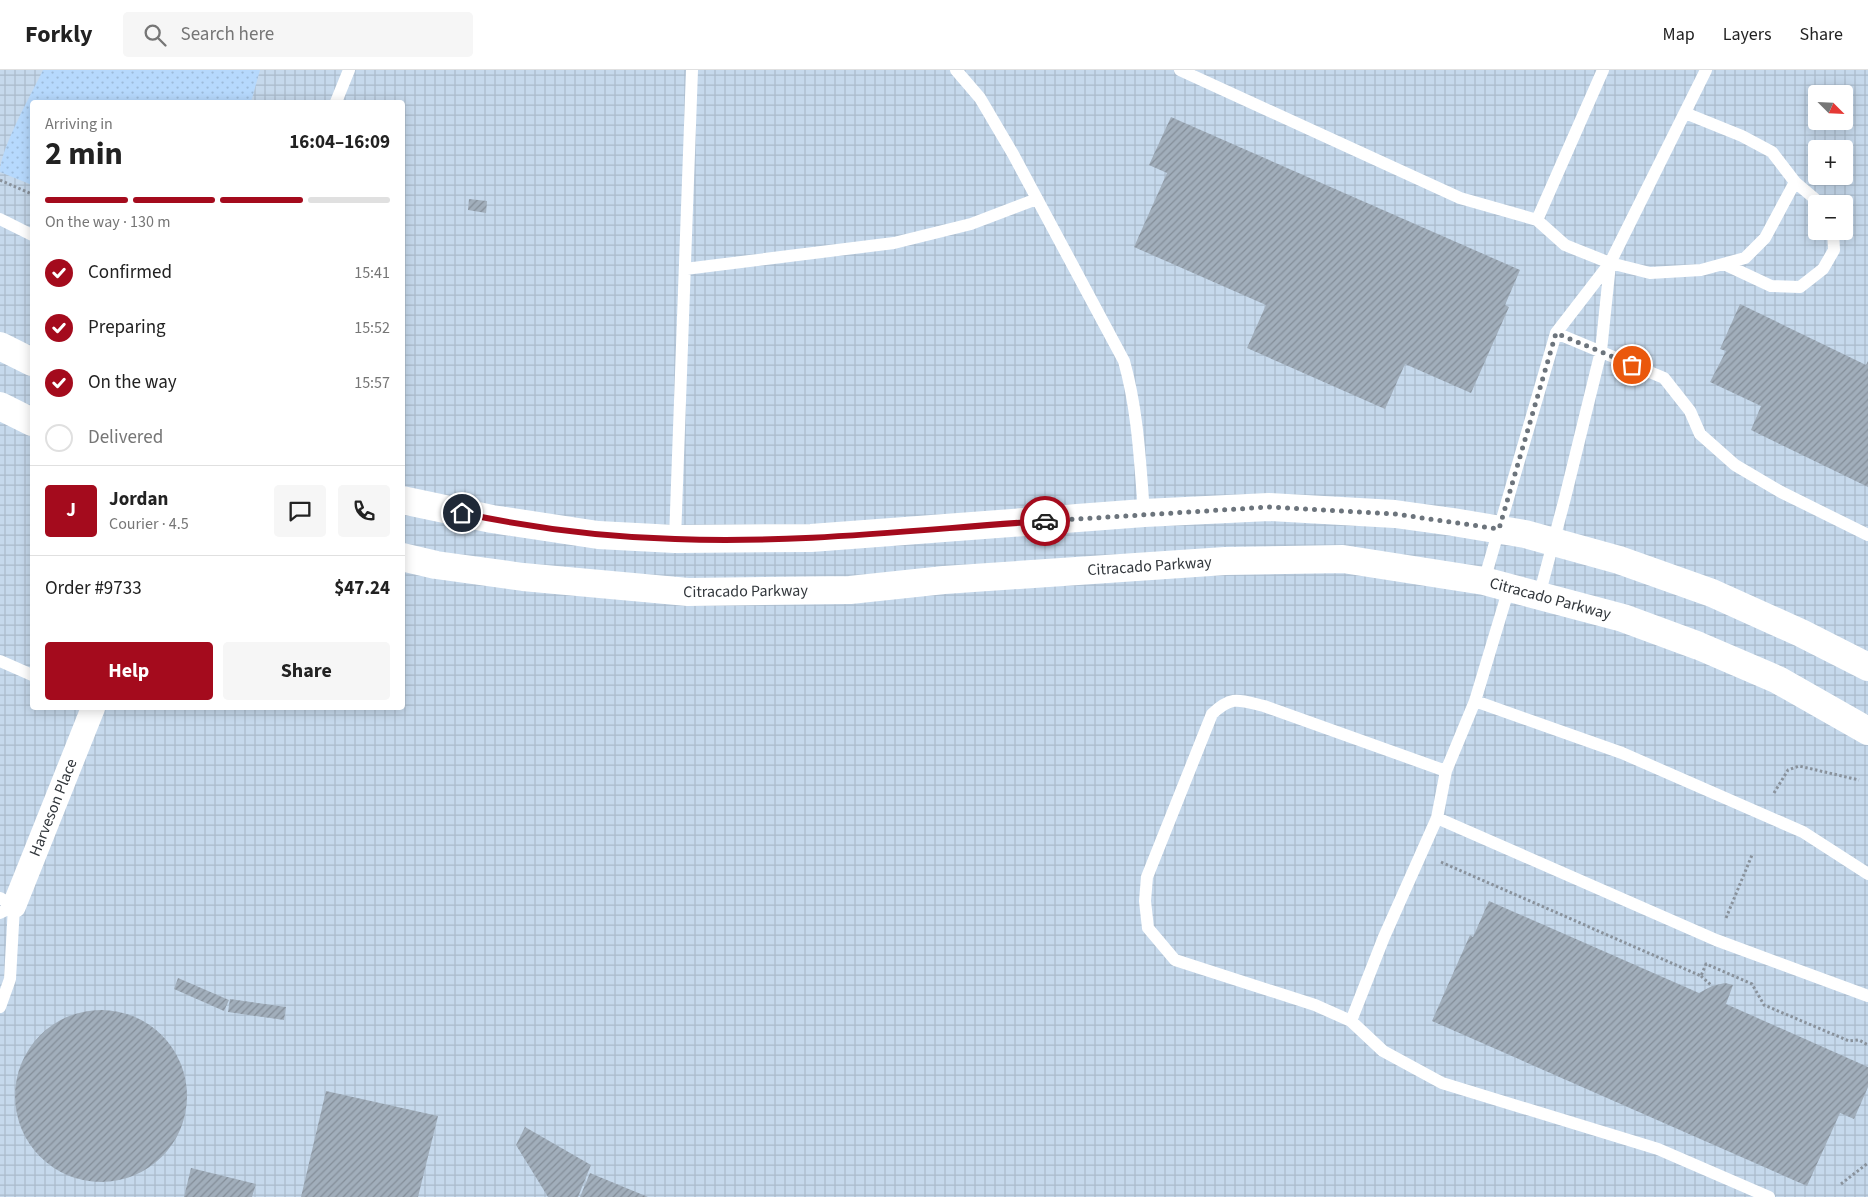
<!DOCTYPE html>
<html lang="en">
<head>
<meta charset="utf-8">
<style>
	:root { --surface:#fff; --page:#f6f6f6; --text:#222; --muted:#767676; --line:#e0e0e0; --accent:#a40b1d }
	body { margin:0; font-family:"Source Sans 3",sans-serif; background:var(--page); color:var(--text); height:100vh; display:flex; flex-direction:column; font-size:19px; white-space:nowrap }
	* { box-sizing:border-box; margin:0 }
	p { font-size:16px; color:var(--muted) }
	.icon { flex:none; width:28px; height:28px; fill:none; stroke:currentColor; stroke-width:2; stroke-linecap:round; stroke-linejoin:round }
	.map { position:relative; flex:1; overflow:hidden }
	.side { position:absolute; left:30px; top:30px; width:375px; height:610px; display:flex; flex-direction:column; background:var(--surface); border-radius:5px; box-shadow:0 2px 12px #0003 }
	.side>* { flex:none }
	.needle { width:32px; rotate:114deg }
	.tools { position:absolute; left:1808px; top:15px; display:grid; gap:10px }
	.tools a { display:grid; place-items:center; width:45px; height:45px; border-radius:5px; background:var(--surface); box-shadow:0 2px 12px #0003; font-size:25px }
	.pin { position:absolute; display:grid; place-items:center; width:42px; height:42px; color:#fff; margin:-21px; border:2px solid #fff; border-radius:50%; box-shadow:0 1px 5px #0007 }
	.courier { position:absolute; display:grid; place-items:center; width:50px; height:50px; margin:-25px; border:4px solid #a40b1d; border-radius:50%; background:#fff; color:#222; box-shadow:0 1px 6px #0007 }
	.head em { font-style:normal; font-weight:700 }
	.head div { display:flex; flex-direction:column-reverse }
	.head { display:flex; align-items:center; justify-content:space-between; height:85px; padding:0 15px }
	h1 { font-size:32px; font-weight:700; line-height:38px }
	.bar { display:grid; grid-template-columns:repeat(4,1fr); gap:8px 5px; align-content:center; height:60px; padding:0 15px }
	.bar i { height:6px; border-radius:4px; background:var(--line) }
	.bar .current { background:var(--accent) }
	.bar p { grid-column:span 4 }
	.line { display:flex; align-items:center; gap:12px; padding:0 15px; border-top:1px solid var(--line) }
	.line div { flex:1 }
	.round { display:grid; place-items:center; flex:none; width:52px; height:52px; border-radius:5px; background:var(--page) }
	ol { padding:0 15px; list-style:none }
	li { display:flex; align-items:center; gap:15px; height:55px }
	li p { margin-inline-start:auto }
	li .icon { padding:5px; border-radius:50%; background:var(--accent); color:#fff; stroke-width:4 }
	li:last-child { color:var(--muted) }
	li i { width:28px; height:28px; border:2px solid var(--line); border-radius:50% }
	.primary-button { display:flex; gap:10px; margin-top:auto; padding:10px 15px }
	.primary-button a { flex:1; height:58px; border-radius:5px; background:var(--accent); color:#fff; font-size:20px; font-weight:700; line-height:58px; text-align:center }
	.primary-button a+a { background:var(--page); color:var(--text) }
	header { display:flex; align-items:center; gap:30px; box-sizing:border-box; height:70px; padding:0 25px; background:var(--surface); border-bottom:1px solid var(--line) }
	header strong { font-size:24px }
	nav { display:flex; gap:28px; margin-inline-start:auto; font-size:18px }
	.search { width:350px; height:45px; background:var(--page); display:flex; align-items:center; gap:12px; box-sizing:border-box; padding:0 18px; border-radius:5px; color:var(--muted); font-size:19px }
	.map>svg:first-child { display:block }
	.industrial { fill:url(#industrial-grid); fill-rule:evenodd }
	.garden { fill:url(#garden-dots) }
	.building { fill:url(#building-hatch) }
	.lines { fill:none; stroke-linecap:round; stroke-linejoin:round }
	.path { stroke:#89929c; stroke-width:3; stroke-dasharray:2.5 2.5; stroke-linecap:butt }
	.service { stroke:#fff; stroke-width:12 }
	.minor { stroke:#fff; stroke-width:24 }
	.secondary { stroke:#fff; stroke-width:28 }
	.done { stroke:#6c747c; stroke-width:5; stroke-dasharray:0 9 }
	.route { stroke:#a40b1d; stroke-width:6 }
	.labels { text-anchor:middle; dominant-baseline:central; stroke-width:4.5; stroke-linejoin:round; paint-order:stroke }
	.street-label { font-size:16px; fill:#32373c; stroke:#fff }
</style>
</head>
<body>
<header>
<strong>Forkly</strong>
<div class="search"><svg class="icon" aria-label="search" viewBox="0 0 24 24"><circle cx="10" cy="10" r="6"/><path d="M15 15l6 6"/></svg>Search here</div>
<nav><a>Map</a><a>Layers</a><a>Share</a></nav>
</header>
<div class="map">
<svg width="1868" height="1127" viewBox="0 0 1868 1127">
	<defs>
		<pattern id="industrial-grid" width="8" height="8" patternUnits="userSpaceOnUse" patternTransform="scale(1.25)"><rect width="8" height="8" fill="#c6d9ec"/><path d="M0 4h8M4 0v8" fill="none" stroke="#abbbcb"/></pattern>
		<pattern id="garden-dots" width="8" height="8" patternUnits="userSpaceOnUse" patternTransform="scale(1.25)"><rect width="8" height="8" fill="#b6d9fd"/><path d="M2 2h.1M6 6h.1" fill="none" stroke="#9dbbda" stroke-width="1.8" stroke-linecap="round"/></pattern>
		<pattern id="building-hatch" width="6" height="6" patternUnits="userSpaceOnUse" patternTransform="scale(1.25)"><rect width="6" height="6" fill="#a1aebb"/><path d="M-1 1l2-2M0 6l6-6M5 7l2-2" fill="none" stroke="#848e99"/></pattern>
	</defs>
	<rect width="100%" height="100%" fill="#d7e4f2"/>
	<path class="industrial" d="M0,0H1868V1127H0ZM1816,24H1844V51H1816ZM32,32H402V638H32ZM1816,79H1844V106H1816ZM1816,134H1844V161H1816Z"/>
	<path class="garden" d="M43,0H260L251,32H32V115L0,102C0,79 32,23 43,0Z"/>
	<path class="building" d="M1171,47L1520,200L1505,235L1509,237L1471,323L1405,294L1385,339L1247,278L1266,235L1134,177L1167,103L1149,95Z
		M469,129L487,131L486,143L468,140Z
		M1740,234L1866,295L1868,291V417L1751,360L1761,336L1710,312L1726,281L1720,279Z
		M1489,831L1699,923L1712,916L1725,913L1733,915L1726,934L1868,997V1017L1854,1049L1840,1043L1807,1116L1432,951L1470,865L1473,867Z
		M178,908L229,930L224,941L174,919Z
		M230,929L286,937L284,950L228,942Z
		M15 1026a86 86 0 1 1 172 0a86 86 0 1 1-172 0Z
		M326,1021L438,1046L418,1127H301Z
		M525,1057L591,1095L578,1127H548L516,1075Z
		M191,1098L256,1114L252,1127H184Z
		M590,1103L648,1127H580Z"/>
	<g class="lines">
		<path class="path" d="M0,110L32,124
			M1774,723L1788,700L1799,696L1859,710
			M1441,792L1701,906L1706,894L1752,914L1764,935L1849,971L1859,970L1868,975
			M1726,848L1752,785
			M1701,906L1712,916
			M1841,1114L1868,1093"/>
		<path class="service" d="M956,0L980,28L1013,84L1124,291C1138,341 1140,392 1144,443
			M1180,0L1460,128L1537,150L1565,175L1610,193L1650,203L1701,200L1745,188L1765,168L1795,112L1772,82L1742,66L1685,43
			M336,32L349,0
			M1795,112L1821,134
			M0,149L32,165
			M1537,150L1603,0
			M1724,194L1771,216L1800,217L1823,199L1834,180L1833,161
			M685,199L894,173L971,154L1037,129
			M1556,263L1664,308L1690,341L1700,364L1735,395L1781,422L1868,465
			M675,469L692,0
			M1484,511L1556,263L1610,193L1706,0
			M1509,518L1475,631L1446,701L1264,636C1239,630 1232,625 1212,644L1147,807L1145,831L1148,858L1175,890L1315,935L1351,951L1384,867L1437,748L1716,870L1868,926
			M1539,526L1565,428L1601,281L1610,194
			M0,591L32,605
			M1475,631L1622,683L1803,762L1868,804
			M1437,748L1446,701
			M0,828L14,836
			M0,843L14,836
			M0,937L10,909L14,836
			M1351,951L1383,981L1442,1013L1658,1079L1769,1127"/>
		<path class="minor" id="s1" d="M14,836L93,638"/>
		<g class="secondary">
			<path d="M0,276L32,292"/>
			<path d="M0,336L32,352"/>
			<path d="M402,430L492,449L598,465L675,469L811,468L1144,443L1269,437L1395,444L1453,452L1525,464L1619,490L1712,523L1801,563L1868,597"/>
			<path id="s2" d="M402,487L436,495L523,507L688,522L850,520L944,510L1225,491L1343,489L1484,511L1623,548L1699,576L1778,610L1868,661"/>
		</g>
	</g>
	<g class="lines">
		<path class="done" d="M1045,451L1269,437L1395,444L1499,459L1556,263L1632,295"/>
		<path class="route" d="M462,443C532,458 604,467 675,469C798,474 922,459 1045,451"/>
	</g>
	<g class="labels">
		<g class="street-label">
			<text stroke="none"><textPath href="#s2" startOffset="751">Citracado Parkway</textPath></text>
			<text stroke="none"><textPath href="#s2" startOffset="346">Citracado Parkway</textPath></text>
			<text stroke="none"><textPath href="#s2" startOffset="1156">Citracado Parkway</textPath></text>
			<text stroke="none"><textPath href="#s1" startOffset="106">Harveson Place</textPath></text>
		</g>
	</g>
</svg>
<div class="tools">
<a><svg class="needle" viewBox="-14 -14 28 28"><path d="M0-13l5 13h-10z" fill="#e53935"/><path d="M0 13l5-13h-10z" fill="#767676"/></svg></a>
<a>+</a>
<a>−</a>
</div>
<div class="pin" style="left:1632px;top:295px;background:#ea580c"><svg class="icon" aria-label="bag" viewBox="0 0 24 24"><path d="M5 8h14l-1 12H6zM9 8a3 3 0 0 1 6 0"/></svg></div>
<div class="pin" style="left:462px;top:443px;background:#1f2937"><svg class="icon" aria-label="home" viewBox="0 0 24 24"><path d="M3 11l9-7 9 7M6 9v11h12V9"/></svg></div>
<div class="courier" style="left:1045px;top:451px"><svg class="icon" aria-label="car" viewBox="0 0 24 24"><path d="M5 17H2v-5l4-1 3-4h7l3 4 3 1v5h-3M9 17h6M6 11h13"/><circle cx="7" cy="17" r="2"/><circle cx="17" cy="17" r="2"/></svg></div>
<section class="side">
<div class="head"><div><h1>2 min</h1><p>Arriving in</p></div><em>16:04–16:09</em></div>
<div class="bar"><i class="current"></i><i class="current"></i><i class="current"></i><i></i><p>On the way · 130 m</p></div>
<ol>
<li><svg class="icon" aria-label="check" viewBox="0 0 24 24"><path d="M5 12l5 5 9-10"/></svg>Confirmed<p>15:41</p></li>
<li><svg class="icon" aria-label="check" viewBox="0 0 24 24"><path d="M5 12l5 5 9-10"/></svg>Preparing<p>15:52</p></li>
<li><svg class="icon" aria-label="check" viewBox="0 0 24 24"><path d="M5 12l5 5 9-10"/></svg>On the way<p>15:57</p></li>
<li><i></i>Delivered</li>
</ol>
<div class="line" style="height:90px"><b class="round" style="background:var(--accent);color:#fff">J</b><div><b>Jordan</b><p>Courier · 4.5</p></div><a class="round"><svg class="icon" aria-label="chat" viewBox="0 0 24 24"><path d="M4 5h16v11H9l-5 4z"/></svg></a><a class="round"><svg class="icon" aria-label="phone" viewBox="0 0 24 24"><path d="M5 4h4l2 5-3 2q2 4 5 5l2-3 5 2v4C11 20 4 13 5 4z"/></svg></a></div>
<div class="line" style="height:65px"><div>Order #9733</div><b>$47.24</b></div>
<div class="primary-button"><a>Help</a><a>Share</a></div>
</section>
</div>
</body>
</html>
